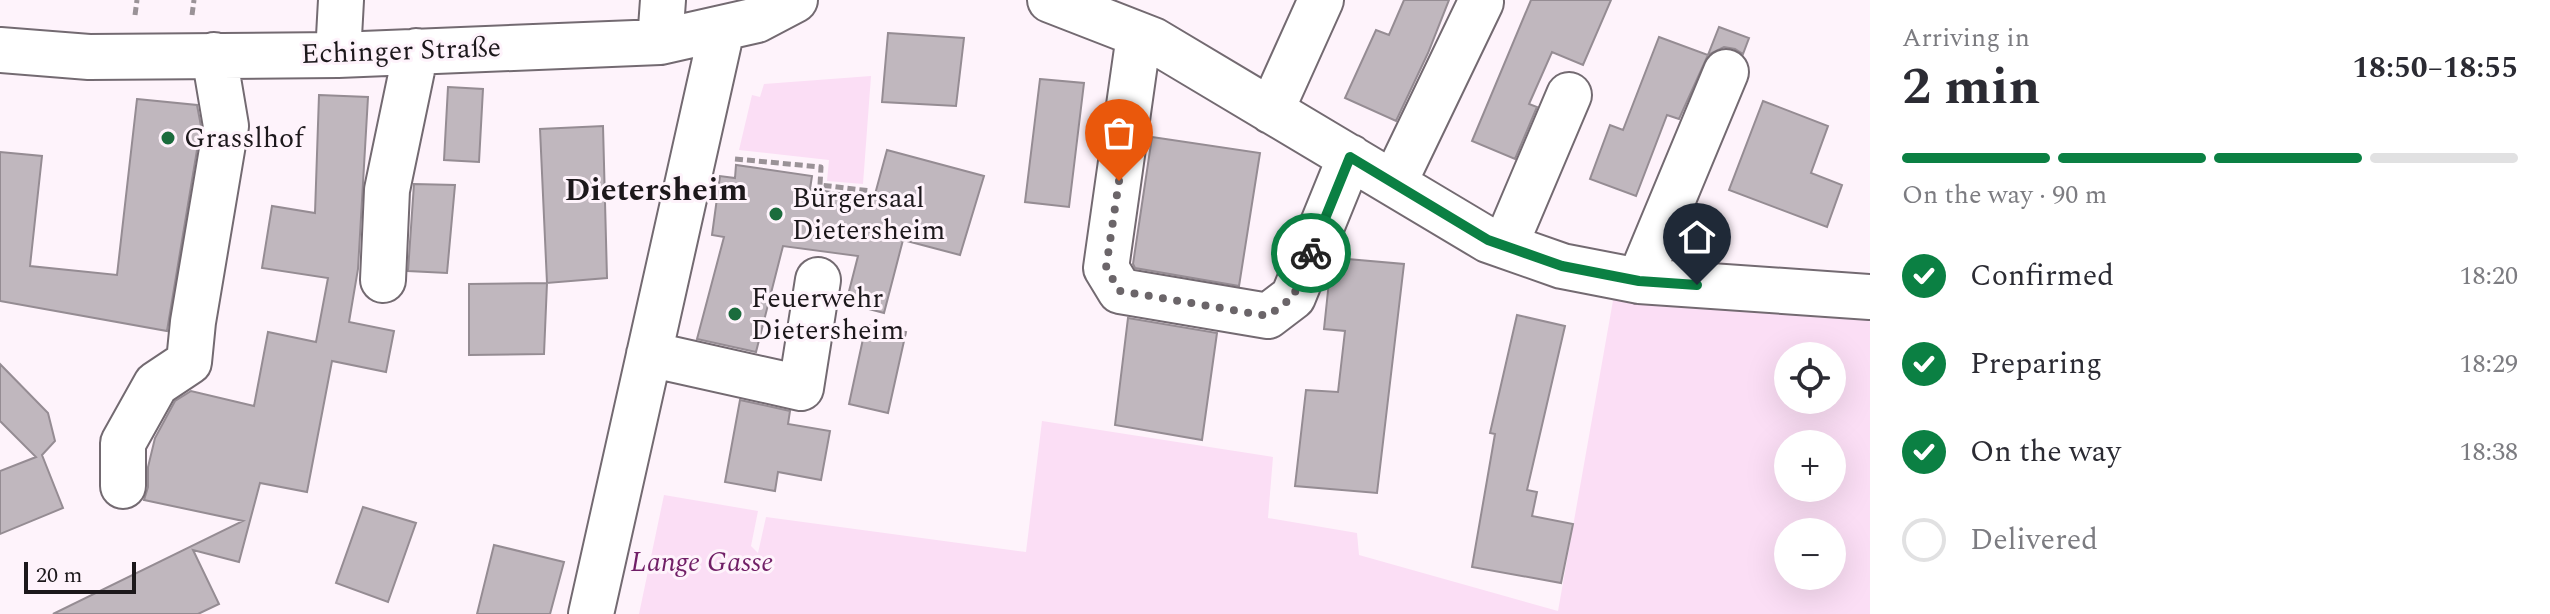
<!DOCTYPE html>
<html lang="en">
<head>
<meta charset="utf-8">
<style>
	:root { --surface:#fff; --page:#f2f2f3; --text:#2b2b33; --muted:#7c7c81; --line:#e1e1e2; --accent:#0b8043 }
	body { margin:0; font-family:Spectral,serif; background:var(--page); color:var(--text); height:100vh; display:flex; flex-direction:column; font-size:30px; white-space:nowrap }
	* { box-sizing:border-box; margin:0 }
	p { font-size:26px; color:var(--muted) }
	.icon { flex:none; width:44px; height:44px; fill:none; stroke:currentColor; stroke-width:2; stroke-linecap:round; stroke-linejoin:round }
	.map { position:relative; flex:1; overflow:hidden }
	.details { display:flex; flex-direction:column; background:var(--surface); width:680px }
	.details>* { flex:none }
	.fabs { position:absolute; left:1774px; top:342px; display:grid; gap:16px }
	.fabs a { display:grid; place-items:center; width:72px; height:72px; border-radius:50%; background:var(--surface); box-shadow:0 8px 32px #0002; font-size:40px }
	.scale { position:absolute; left:24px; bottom:20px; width:112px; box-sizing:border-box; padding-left:8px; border:4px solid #1c181b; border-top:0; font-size:22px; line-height:28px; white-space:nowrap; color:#1c181b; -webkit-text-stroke:6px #fef3fb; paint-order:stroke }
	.pin { position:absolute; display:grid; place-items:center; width:68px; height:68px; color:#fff; margin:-82px -34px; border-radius:50% 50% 50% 0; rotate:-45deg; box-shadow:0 0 8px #0007 }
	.pin .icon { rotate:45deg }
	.courier { position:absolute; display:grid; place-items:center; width:80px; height:80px; margin:-40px; border:6px solid #0b8043; border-radius:50%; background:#fff; color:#222; box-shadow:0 2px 10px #0007 }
	.head em { font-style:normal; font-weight:700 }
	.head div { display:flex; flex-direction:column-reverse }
	.head { display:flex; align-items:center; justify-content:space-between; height:136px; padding:0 32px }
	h1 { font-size:52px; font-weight:700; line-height:60px }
	.bar { display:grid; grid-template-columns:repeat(4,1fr); gap:12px 8px; align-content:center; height:96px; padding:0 32px }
	.bar i { height:10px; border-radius:6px; background:var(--line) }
	.bar .selected { background:var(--accent) }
	.bar p { grid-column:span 4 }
	ol { padding:0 32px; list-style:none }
	li { display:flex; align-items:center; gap:24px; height:88px }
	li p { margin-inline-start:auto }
	li .icon { padding:8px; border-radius:50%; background:var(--accent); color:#fff; stroke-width:4 }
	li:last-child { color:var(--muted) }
	li i { width:44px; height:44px; border:4px solid var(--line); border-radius:50% }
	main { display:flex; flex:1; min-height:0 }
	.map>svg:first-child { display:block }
	.green { fill:#fbdef5; fill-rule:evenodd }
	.building { fill:#c0b7be; stroke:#958c93; stroke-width:2 }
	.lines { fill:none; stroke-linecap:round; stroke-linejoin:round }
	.minor-casing { stroke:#736a71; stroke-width:48 }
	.path { stroke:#9a9297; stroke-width:5; stroke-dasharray:8 4; stroke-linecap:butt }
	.minor { stroke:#fff; stroke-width:44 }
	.done { stroke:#6b6569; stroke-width:8; stroke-dasharray:0 14.4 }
	.route { stroke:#0b8043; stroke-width:10 }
	.poi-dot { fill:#1b6c3d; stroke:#fef3fb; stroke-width:3 }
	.labels { text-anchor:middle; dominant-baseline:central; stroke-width:6; stroke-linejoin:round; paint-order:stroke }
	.street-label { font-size:28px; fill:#1c181b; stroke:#fef3fb }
	.poi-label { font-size:28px; fill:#1c181b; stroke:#fef3fb; text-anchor:start }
	.park-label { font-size:28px; font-style:italic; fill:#701e66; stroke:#fef3fb }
	.quarter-label { font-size:32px; font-weight:bold; fill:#1c181b; stroke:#fef3fb }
</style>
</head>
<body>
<main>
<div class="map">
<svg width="1870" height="614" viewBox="0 0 1870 614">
	<rect width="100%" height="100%" fill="#fef3fb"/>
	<path class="green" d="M871,76L863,184L827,181L829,160L739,150L752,95L760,97L764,84Z
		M1614,295L1870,319V614H639L664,495L758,511L751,546L758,553L766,517L1026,552L1042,421L1273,457L1268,518L1357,533L1359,555L1558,611ZM1788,356H1832V400H1788ZM1788,444H1832V488H1788ZM1788,532H1832V576H1788Z"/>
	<path class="building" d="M1404,0H1449L1428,53L1396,121L1345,98L1376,30L1389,35Z
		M1531,0H1611L1583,65L1552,52L1529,104L1537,107L1515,159L1472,141Z
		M1719,27L1749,38L1743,54L1735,49L1724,47L1708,55Z
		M888,33L964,38L956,106L882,102Z
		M1659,37L1708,55L1679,119L1667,115L1636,196L1590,179L1610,125L1623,130Z
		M1040,79L1084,83L1069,207L1025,202Z
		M448,87L483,89L479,162L444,160Z
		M319,95L368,97L358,269L349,322L394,331L386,372L332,361L307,492L260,483L239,562L193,550L219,604L198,614H53L243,521L144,500L148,487V467L155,438L175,401L191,391L254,406L268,332L316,342L328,278L262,268L272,206L315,213Z
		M137,99L197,105L201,126L167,331L0,301V152L42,156L30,266L117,275Z
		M1763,101L1828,126L1811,173L1842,185L1827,227L1729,190Z
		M603,126L607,278L547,283L540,129Z
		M1152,137L1260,153L1239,286L1135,268L1133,264Z
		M887,150L984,176L960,255L903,240L884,313L846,303L858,256L783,246L756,352L697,339L724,237L712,235L720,176L735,178L736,165L812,176L810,189L874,198Z
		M414,184L455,185L447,273L408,271Z
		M1336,258L1404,264L1377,493L1295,486L1306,390L1338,392L1345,331L1324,329L1330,272Z
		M547,283L544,354L469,355V284Z
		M1517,315L1565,326L1527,490L1537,492L1532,516L1573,524L1561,583L1472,567L1495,434L1490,433Z
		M1128,318L1217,333L1202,440L1115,425Z
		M866,325L906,332L888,413L849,404Z
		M0,364L48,413L55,441L42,455L63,508L0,534V471L36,457L0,421Z
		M740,400L790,411L788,424L830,431L821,480L778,472L775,491L725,482Z
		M363,507L416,523L388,602L336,583Z
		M494,545L564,562L550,614H477Z"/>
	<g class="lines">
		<g class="minor-casing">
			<path id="minor" d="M1050,0L1153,40L1488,240L1562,266L1639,281L1870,297
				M1139,35L1106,268L1120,291L1268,316L1293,297L1350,157
				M660,42L663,0
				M0,50L89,57L338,55L660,42L757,20L795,0
				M338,55L341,0
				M1271,111L1321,0
				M1394,183L1481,2
				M1505,246L1569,95
				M383,280L387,190L416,51
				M1639,281L1726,72
				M649,354L801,388L818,280
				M123,486V443L156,384L189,362L193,322L226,126L214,55
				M591,614L722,29"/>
		</g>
		<path class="path" d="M135,15L137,0
			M192,15L194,0
			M735,159L821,167L820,185L871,191"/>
		<use href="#minor" class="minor"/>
	</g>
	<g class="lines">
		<path class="done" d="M1119,181L1106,268L1120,291L1268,316L1293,297L1311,253"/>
		<path class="route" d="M1311,253L1350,157L1488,240L1562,266L1639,281L1697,285"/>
	</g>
	<g class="poi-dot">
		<circle cx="168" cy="138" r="8"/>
		<circle cx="776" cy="214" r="8"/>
		<circle cx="735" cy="314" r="8"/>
	</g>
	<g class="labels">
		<g class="street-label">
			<text transform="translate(401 51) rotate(-2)">Echinger Straße</text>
		</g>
		<g class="poi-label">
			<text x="184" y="138">Grasslhof</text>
			<text x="792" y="198">Bürgersaal<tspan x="792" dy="32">Dietersheim</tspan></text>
			<text x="751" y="298">Feuerwehr<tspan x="751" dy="32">Dietersheim</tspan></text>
		</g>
		<g class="park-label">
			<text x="702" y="562">Lange Gasse</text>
		</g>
		<g class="quarter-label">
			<text x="656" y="190">Dietersheim</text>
		</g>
	</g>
</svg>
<div class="fabs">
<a><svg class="icon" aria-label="locate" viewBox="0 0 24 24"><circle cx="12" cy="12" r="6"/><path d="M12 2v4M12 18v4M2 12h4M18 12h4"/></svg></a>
<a>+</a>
<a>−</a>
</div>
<div class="scale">20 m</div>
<div class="pin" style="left:1119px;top:181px;background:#ea580c"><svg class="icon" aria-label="bag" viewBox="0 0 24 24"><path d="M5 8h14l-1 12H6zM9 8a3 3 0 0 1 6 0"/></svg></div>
<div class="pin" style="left:1697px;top:285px;background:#1f2937"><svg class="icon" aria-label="home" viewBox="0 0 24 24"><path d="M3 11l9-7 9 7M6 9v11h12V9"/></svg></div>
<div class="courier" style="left:1311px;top:253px"><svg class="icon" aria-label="bike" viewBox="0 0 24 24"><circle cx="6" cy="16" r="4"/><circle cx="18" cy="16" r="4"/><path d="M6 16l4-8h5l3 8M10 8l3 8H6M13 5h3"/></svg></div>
</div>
<section class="details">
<div class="head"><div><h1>2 min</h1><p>Arriving in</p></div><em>18:50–18:55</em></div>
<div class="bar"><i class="selected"></i><i class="selected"></i><i class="selected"></i><i></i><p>On the way · 90 m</p></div>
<ol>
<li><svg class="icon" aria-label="check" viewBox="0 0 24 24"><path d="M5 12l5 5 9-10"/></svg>Confirmed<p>18:20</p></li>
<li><svg class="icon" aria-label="check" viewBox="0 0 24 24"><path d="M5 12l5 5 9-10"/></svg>Preparing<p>18:29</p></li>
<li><svg class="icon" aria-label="check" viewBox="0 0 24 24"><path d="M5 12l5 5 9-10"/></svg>On the way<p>18:38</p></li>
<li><i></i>Delivered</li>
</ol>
</section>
</main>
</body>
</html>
